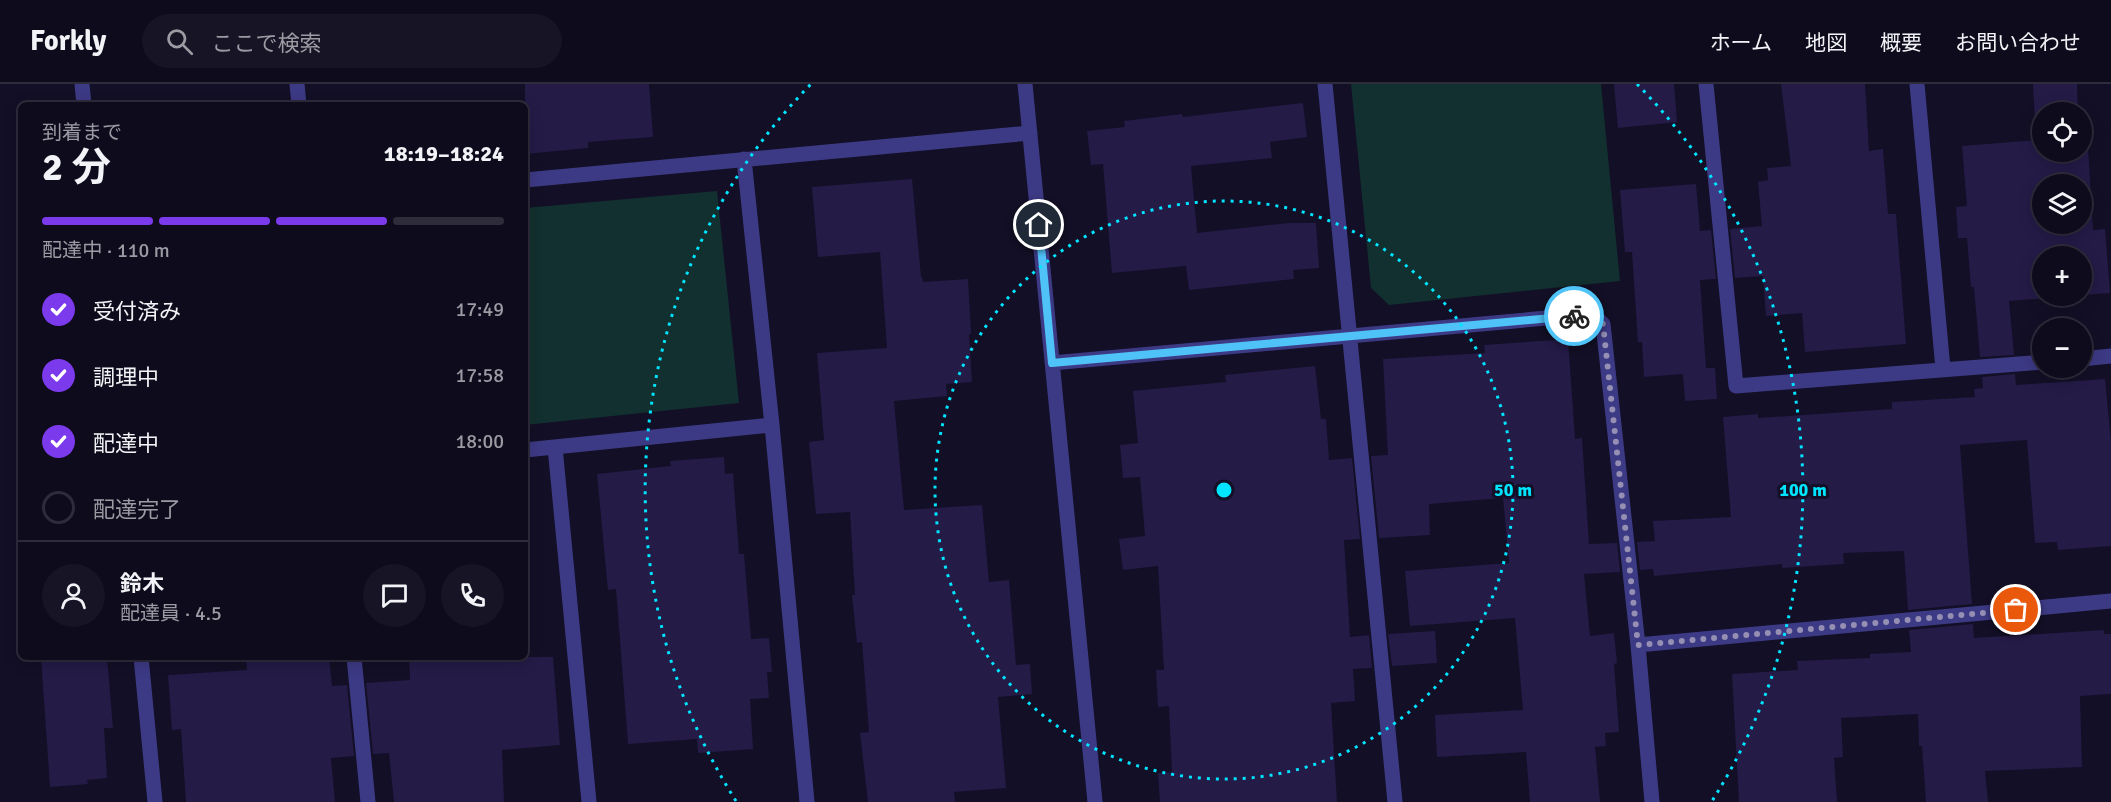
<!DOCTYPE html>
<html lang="ja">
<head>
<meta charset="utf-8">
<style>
	:root { --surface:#0e0b1c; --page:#171425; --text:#f1f3f6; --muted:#9b9ba3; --line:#2e2b3b; --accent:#7c3aed }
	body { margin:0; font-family:Signika,"Noto Sans JP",sans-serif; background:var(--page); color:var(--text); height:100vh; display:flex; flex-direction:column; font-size:22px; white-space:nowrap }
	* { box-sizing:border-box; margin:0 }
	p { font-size:20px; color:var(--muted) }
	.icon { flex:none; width:33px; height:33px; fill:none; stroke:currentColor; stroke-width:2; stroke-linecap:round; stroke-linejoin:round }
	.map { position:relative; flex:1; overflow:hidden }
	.sheet { position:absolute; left:18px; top:18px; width:510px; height:558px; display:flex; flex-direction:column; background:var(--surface); border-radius:9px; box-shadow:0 3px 15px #0003,0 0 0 2px var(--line) }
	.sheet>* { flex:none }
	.buttons { position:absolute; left:2032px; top:18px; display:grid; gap:12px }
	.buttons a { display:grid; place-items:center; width:60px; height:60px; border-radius:50%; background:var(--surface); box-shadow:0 3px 15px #0003,0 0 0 2px var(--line); font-size:30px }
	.pin { position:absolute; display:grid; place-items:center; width:51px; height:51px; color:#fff; margin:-26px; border:3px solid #fff; border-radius:50%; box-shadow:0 2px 6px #0007 }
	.courier { position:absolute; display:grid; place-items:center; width:60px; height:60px; margin:-30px; border:4px solid #4fc3f7; border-radius:50%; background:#fff; color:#222; box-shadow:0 2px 8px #0007 }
	.headline em { font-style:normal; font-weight:700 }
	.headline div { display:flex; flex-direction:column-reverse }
	.headline { display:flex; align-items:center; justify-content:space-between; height:102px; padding:0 24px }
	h1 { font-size:39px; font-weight:700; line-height:45px }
	.bar { display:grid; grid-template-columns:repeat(4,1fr); gap:9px 6px; align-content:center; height:72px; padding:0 24px }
	.bar i { height:8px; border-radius:4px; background:var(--line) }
	.bar .selected { background:var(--accent) }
	.bar p { grid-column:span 4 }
	.line { display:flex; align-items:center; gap:15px; padding:0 24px; border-top:2px solid var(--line) }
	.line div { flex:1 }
	.round { display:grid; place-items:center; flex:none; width:63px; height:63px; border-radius:32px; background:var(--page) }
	ol { padding:0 24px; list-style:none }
	li { display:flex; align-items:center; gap:18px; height:66px }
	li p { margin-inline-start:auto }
	li .icon { padding:6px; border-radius:50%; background:var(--accent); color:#fff; stroke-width:4 }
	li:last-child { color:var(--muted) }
	li i { width:33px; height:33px; border:3px solid var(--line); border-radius:50% }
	header { display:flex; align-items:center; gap:36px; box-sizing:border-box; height:84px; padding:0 30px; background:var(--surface); border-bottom:2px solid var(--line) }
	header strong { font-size:28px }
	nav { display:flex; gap:33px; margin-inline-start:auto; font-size:21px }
	.search { width:420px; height:54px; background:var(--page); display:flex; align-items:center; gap:15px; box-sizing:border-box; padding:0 21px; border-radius:33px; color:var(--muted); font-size:22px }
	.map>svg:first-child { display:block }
	.green { fill:#12302f }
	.building { fill:#241b47; fill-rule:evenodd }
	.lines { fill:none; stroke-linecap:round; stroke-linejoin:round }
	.minor { stroke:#3d3a85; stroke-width:15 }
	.done { stroke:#948fb3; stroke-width:6; stroke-dasharray:0 10.8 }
	.route { stroke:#4fc3f7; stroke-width:8 }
	.ring { fill:none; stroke:#00e5ff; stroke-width:3; stroke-dasharray:3 6 }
	.centre { fill:#00e5ff; stroke:#130f26; stroke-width:3 }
	.ring-label { font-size:18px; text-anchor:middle; font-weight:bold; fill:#00e5ff; stroke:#130f26; stroke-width:6; stroke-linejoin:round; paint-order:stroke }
</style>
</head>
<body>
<header>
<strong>Forkly</strong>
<div class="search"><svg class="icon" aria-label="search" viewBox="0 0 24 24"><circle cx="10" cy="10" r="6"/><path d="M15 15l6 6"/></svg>ここで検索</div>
<nav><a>ホーム</a><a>地図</a><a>概要</a><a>お問い合わせ</a></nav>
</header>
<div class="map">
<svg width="2111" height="718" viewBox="0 0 2111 718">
	<rect width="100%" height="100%" fill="#130f26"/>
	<path class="green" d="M1351,0H1601L1620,197L1389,221L1371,204Z
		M717,107L739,319L525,341V124Z"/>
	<path class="building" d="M525,0H649L653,53L588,58V64L525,70Z
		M1614,0H1674L1677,38L1618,44Z
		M1781,0H1865L1869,67L1883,65L1888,130H1896L1906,260L1805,268L1802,229L1766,232L1763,192L1735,194L1730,145L1762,142L1758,98L1768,96L1767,84L1791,82Z
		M2033,0H2077L2078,28H2043V68H2082V46H2087L2093,146L2105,145L2110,209L2082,211V172H2043V212H2074L2009,217L2014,271L1980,273L1974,203H1971L1967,154H1958L1956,123L1967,122L1962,62L2036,56ZM2043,100H2082V140H2043Z
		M1303,19L1307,53L1270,58L1272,74L1191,82L1197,149L1289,139H1316L1319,184L1293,186L1294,195L1189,206L1186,182L1112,189L1103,80L1091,81L1087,47L1125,43L1124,37L1182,30L1183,33Z
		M912,95L921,193H922L923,198L968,195L971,250H969L972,298L946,300L947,312L894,317L904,426L982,421L989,498L1009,496L1016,581L1030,580L1032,610L998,613L1006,704L954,708L955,718H868L860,649L869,648L862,558L857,559L852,511H855L850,428L816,430L809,358L824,356L817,269L887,264L880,168L818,173L812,103Z
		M1696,100L1700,147L1711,146L1716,195L1700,196L1706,284H1715L1717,315L1685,317L1683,290L1644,293L1642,258H1638L1632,168H1625L1620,106Z
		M1568,255L1575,355L1582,354L1589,460L1617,459L1620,488L1584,490L1590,552L1614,549L1617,579L1614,580L1619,648L1605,649L1606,662L1595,663L1600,718H1530L1526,668L1437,673L1435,631L1523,626L1515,534L1410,542L1405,487L1509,479L1503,414L1429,420L1430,451L1379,454L1371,372L1388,371L1383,275L1485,269L1484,261Z
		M1315,282L1321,335H1326L1329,376L1352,374L1360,455L1344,456L1350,553L1369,551L1372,584L1353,585L1355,617L1331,619L1337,718H1160L1158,689L1172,688L1169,622L1158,623L1156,586H1164L1158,482L1123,486L1119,455L1145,452L1140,393L1123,394L1120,361L1138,359L1133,307L1226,298L1225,291Z
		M2015,290L2016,301L2105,295L2111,358V462L2058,466L2057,458L2035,459L2027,356L1960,361L1972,520L1908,526L1904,467L1843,469L1844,480L1782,484V480L1654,492L1653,485L1640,486L1637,458L1655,457L1653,437L1731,433L1723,333L1758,330V334L1892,325V318L1975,313L1974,305L1983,304L1982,293Z
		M724,373L725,390L733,389L739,470H744L751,555L769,554L772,588H767L769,614L750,615L753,665L698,669L697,655L628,660L616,505L608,506L597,390L671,382L670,377Z
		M1973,540L1974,554L2104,546V550H2111V610L2080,612L2082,683L1985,687L1988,718H1926L1922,662H1919L1918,630L1841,634L1843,673L1834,674L1837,718H1739L1732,590L1798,586L1797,577L1870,574V570L1911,568L1909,546Z
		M1435,547L1437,579L1392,582L1388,550Z
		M41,573H107L113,644H104L107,694L87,696L88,700L50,703Z
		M246,573H329L332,602L347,601L354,672L331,674L335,718H186L181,645L172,646L168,591L247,586Z
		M409,573H553L560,661L502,666L504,718H394L389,669L373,670L366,599L410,596Z"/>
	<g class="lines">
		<path class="minor" d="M82,0L84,21
			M297,0L299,21
			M1025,0L1095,718
			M1325,0L1395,718
			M1706,0L1736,302L2043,278
			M1917,0L1943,285
			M744,75L772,341L807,718
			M525,96L1030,49
			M2082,275L2111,272
			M1052,279L1591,230L1603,240L1638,561L1652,718
			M555,363L589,718
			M525,366L772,341
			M1638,561L2111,517
			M141,573L155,718
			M354,573L368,718"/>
	</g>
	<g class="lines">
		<path class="done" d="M1574,232L1591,230L1603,240L1638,561L2016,526"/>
		<path class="route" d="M1039,141L1052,279L1574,232"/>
	</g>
	<g class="ring">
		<circle cx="1224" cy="406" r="289"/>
		<path d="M736 717A579 579 0 0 1 811 0M1637 0A579 579 0 0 1 1712 717"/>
	</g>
	<circle cx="1224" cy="406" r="9" class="centre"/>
	<g class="ring-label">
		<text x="1513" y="412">50 m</text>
		<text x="1803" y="412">100 m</text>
	</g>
</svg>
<div class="buttons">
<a><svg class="icon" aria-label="locate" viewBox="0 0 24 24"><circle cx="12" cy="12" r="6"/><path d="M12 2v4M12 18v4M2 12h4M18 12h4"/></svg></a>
<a><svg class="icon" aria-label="layers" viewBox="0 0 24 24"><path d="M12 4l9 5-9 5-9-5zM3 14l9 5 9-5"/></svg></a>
<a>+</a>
<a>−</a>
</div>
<div class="pin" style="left:2016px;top:526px;background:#ea580c"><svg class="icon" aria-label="bag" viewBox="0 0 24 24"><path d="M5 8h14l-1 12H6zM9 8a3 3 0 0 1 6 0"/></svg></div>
<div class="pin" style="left:1039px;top:141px;background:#1f2937"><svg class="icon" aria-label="home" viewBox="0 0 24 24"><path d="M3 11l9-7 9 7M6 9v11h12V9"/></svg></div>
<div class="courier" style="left:1574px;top:232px"><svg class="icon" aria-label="bike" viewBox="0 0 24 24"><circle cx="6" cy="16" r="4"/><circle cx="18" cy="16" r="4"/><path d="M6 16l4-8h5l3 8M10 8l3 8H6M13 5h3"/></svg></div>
<section class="sheet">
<div class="headline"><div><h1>2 分</h1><p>到着まで</p></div><em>18:19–18:24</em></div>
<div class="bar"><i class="selected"></i><i class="selected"></i><i class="selected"></i><i></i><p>配達中 · 110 m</p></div>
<ol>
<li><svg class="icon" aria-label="check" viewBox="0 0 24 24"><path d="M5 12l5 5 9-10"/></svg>受付済み<p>17:49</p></li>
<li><svg class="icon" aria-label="check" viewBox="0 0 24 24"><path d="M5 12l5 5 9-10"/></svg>調理中<p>17:58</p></li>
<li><svg class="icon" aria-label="check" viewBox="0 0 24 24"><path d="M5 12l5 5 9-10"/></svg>配達中<p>18:00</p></li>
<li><i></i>配達完了</li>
</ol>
<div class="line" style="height:108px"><a class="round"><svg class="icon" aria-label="person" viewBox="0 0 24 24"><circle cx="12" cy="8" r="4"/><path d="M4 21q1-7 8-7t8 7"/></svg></a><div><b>鈴木</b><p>配達員 · 4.5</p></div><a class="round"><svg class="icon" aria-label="chat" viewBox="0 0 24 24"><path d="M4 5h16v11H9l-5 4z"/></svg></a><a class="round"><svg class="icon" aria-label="phone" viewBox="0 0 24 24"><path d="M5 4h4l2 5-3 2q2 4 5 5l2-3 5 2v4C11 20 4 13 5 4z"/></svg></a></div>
</section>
</div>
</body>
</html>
